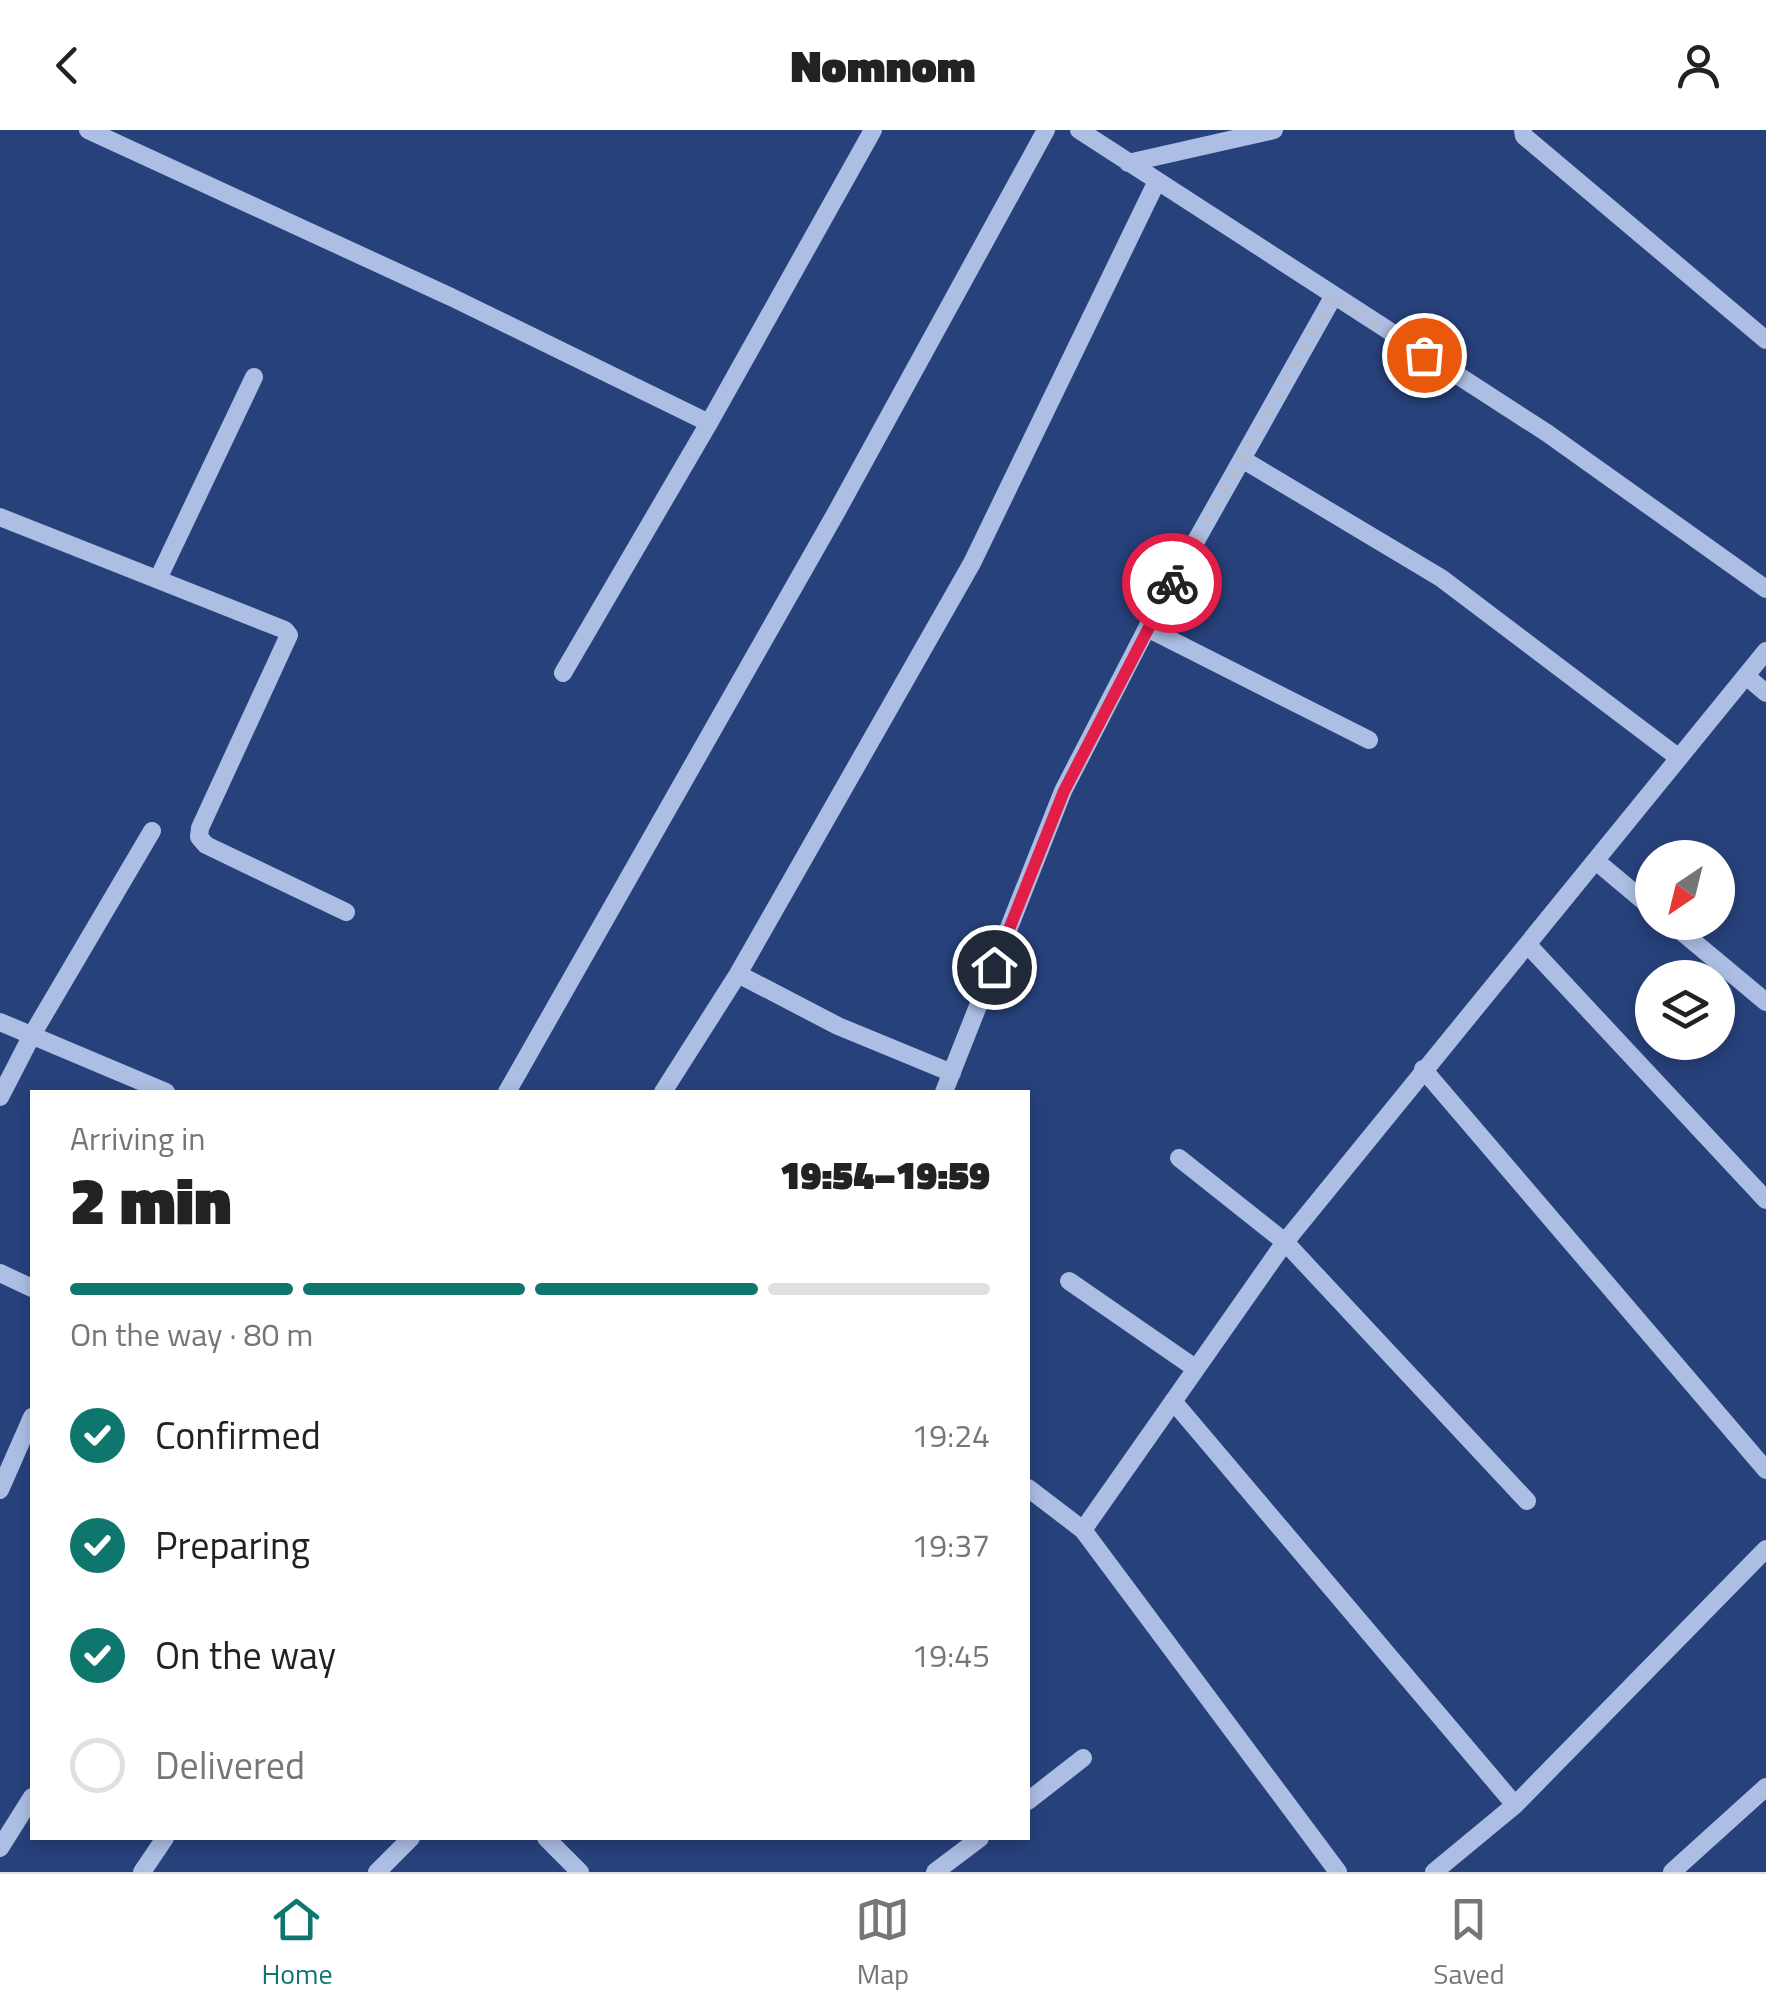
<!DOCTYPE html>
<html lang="en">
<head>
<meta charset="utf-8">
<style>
	:root { --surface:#fff; --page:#f6f6f6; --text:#222; --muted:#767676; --line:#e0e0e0; --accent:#0f766e }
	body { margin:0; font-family:"Titillium Web",sans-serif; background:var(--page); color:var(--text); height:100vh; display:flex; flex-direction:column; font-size:38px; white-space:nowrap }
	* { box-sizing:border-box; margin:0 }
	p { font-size:32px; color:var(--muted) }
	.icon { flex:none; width:55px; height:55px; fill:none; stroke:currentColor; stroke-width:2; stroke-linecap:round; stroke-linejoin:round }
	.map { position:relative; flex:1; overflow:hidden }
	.drawer { position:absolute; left:30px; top:960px; width:1000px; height:750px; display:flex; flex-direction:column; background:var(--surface); border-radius:0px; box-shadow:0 5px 15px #0003 }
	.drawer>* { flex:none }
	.needle { width:65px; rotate:215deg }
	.buttons { position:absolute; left:1635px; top:710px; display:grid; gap:20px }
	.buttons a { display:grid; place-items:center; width:100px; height:100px; border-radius:50%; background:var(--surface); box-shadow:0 5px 15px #0003; font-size:50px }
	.pin { position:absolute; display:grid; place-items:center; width:85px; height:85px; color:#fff; margin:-42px; border:5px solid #fff; border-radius:50%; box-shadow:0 2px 10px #0007 }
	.courier { position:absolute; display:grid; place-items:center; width:100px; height:100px; margin:-50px; border:8px solid #e11d48; border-radius:50%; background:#fff; color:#222; box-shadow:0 2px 12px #0007 }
	.summary em { font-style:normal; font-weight:800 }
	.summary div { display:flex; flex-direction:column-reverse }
	.summary { display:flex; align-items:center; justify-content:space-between; height:170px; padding:0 40px }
	h1 { font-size:65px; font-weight:800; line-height:75px }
	.bar { display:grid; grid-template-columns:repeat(4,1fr); gap:15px 10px; align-content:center; height:120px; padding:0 40px }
	.bar i { height:12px; border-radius:8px; background:var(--line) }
	.bar .active { background:var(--accent) }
	.bar p { grid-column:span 4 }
	ol { padding:0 40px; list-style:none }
	li { display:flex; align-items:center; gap:30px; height:110px }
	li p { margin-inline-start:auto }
	li .icon { padding:10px; border-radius:50%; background:var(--accent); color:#fff; stroke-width:4 }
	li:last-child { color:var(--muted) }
	li i { width:55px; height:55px; border:5px solid var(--line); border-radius:50% }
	header { display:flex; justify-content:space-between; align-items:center; height:130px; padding:0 40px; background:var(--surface); font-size:45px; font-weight:800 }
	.tabs { display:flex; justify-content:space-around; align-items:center; height:140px; border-top:2px solid var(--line); background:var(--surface); font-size:28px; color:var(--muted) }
	.tabs a { display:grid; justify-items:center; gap:5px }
	.tabs .active { color:var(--accent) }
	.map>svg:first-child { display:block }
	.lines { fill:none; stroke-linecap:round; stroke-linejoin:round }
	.minor { stroke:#acbee4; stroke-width:18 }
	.done { stroke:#b3bcd1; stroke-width:10; stroke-dasharray:0 18 }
	.route { stroke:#e11d48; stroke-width:12 }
</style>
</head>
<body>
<header><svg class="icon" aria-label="back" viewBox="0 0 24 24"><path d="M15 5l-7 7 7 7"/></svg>Nomnom<svg class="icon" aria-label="person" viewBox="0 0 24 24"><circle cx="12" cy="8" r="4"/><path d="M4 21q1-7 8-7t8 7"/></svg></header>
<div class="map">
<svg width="1766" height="1742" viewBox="0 0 1766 1742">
	<rect width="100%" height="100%" fill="#27417b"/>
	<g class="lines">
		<path class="minor" d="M88,0L451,167L709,293
			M1079,0L1547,303L1766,459
			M1523,0L1524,6L1766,210
			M1128,33L1274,0
			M1242,329L1441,448L1679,628
			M0,387L285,500L289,505L200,698L199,707L206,715L346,782
			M158,449L254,247
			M1147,498L1369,610
			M563,543L709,293L873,0
			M1746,546L1766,563
			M1596,731L1652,778
			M1670,792L1766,872
			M1528,815L1766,1070
			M738,844L838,896L952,943
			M0,892L166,962
			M1423,939L1766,1340
			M507,962L837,381L1046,0
			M663,962L738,844L972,433L1157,51
			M944,962L1063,661L1147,498L1333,167
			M0,967L32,905L152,701
			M1179,1028L1285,1112L1527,1371
			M0,1143L32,1158
			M1069,1151L1195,1238
			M1173,1271L1515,1675
			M1028,1358L1083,1400L1338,1742
			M0,1360L32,1287
			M1083,1400L1285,1112L1766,521
			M1028,1671L1083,1628
			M546,1708L580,1742
			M0,1718L32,1667
			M142,1742L165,1708
			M377,1742L411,1708
			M935,1742L980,1708
			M1434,1742L1515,1675L1766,1419
			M1672,1742L1766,1657"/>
	</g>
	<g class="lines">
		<path class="done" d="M1172,453L1333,166L1424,225"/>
		<path class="route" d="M994,837L1064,661L1172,453"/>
	</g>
</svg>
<div class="buttons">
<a><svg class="needle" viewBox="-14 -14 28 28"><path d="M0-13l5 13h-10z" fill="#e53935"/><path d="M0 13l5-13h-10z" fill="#767676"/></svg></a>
<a><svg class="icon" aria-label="layers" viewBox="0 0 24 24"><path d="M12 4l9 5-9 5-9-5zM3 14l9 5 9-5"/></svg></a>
</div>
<div class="pin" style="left:1424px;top:225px;background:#ea580c"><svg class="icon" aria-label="bag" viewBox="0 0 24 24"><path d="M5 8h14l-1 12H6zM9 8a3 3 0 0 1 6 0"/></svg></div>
<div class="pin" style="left:994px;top:837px;background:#1f2937"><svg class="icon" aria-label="home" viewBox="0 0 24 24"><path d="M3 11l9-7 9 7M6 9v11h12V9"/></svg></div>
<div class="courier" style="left:1172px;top:453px"><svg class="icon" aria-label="bike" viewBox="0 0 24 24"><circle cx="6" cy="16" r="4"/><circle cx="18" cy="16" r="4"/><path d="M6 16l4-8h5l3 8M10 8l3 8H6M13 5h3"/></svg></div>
<section class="drawer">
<div class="summary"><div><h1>2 min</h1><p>Arriving in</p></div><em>19:54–19:59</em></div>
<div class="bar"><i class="active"></i><i class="active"></i><i class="active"></i><i></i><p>On the way · 80 m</p></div>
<ol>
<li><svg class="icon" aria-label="check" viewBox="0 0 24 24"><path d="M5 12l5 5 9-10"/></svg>Confirmed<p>19:24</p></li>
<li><svg class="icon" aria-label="check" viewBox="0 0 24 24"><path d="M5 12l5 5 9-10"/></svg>Preparing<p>19:37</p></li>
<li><svg class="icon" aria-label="check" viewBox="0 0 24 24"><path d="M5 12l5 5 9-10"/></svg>On the way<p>19:45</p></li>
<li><i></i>Delivered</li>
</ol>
</section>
</div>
<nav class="tabs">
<a class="active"><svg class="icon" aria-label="home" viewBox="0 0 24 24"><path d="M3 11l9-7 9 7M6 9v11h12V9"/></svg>Home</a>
<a><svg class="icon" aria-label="map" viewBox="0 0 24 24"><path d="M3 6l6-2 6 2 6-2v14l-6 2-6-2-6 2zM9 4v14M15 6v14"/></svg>Map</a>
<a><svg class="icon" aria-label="saved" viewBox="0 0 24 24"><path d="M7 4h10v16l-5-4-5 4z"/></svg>Saved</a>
</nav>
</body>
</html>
